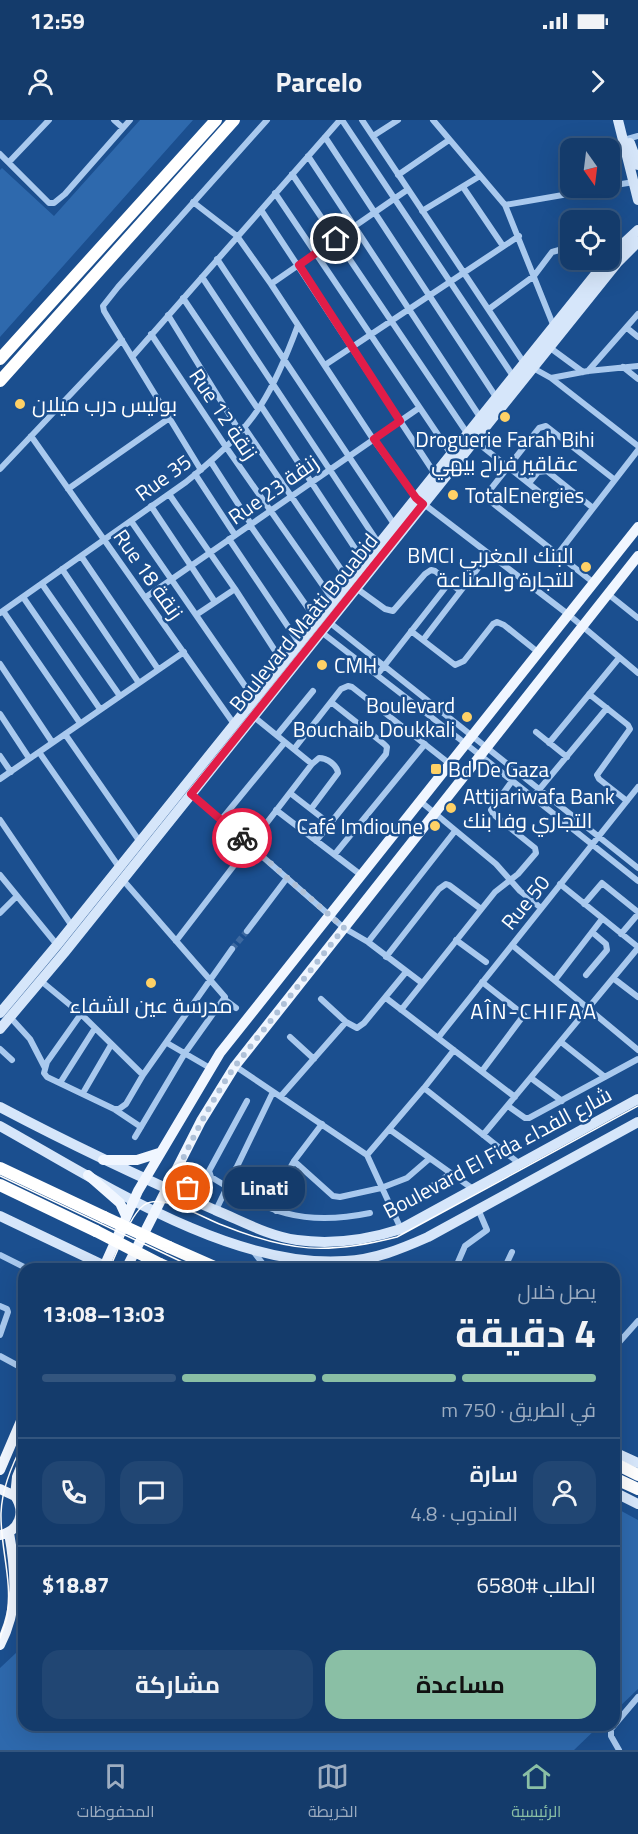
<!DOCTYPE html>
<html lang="ar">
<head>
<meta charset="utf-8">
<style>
	:root { --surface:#143b6b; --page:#214673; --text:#f1f3f6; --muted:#9dadc1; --line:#33557e; --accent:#8abfa5 }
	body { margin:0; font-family:"Titillium Web",Cairo,sans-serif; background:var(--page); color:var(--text); direction:rtl; height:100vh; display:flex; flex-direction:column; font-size:22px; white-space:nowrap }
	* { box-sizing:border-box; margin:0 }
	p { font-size:20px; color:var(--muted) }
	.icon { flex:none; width:33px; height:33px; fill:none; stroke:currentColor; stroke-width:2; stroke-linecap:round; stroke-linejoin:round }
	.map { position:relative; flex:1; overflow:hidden; direction:ltr }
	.details { position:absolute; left:18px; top:1143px; width:602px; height:468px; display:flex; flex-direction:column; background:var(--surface); border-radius:18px; box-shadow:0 6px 24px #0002,0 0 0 2px var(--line); direction:rtl }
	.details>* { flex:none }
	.needle { width:39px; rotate:166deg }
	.buttons { position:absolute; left:560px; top:18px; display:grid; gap:12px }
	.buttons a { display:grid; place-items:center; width:60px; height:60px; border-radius:12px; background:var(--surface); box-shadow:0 6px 24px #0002,0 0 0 2px var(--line); font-size:30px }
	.pin { position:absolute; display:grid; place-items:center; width:51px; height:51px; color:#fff; margin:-26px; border:3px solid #fff; border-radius:50%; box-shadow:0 2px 6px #0007 }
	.courier { position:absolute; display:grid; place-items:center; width:60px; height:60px; margin:-30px; border:4px solid #e11d48; border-radius:50%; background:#fff; color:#222; box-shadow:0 2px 8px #0007 }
	.bubble { position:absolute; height:42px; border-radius:18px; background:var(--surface); box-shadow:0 6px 24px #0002,0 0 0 2px var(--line); font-size:20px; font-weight:700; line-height:42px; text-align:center; direction:rtl }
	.overview em { font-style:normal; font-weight:700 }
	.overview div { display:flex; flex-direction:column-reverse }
	.overview { display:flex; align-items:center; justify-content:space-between; height:102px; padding:0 24px }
	h1 { font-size:39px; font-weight:700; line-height:45px }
	.bar { display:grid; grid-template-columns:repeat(4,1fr); gap:9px 6px; align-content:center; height:72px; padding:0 24px }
	.bar i { height:8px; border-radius:4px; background:var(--line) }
	.bar .current { background:var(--accent) }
	.bar p { grid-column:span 4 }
	.line { display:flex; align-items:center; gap:15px; padding:0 24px; border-top:2px solid var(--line) }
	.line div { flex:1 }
	.round { display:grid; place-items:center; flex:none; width:63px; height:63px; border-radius:18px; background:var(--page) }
	.primary-button { display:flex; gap:12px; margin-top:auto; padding:12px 24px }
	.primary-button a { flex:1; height:69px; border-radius:18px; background:var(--accent); color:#111; font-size:24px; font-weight:700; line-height:69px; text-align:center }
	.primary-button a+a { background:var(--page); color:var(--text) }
	.status { display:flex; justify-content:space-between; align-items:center; height:42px; padding:0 30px; background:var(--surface); direction:ltr }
	.status svg { height:16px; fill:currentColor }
	header { display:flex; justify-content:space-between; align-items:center; height:78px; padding:0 24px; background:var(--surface); font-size:27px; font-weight:700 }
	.tab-bar { display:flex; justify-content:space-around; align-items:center; height:84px; border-top:2px solid var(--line); background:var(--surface); font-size:16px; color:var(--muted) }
	.tab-bar a { display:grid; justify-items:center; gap:3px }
	.tab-bar .current { color:var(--accent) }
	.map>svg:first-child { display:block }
	.green { fill:#2e69ad }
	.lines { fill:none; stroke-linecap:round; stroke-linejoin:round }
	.street-tunnel { stroke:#3d69a0; stroke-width:6; stroke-dasharray:6 3; stroke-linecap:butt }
	.street { stroke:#a9c9ee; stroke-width:6 }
	.secondary { stroke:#d6e6fa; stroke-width:10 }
	.primary { stroke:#f0f6ff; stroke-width:10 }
	.highway { stroke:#fff; stroke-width:12 }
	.tram { stroke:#fff; stroke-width:1.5 }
	.highway-bridge { stroke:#fff; stroke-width:12 }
	.done { stroke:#afc1d8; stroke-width:6; stroke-dasharray:0 10.8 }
	.route { stroke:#e11d48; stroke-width:8 }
	.poi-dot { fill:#ffd166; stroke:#1b4f8f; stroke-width:2 }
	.labels { text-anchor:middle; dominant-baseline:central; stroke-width:5; stroke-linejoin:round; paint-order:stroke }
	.poi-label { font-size:21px; fill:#fff; stroke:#1b4f8f; text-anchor:start }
	.street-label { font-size:21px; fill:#fff; stroke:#1b4f8f }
	.neighbourhood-label { font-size:22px; letter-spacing:1.5px; fill:#fff; stroke:#1b4f8f }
</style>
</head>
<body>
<div class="status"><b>12:59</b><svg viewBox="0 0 49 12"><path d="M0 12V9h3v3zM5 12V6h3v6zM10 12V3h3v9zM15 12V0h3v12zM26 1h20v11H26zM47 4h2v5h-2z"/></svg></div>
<header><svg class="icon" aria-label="forward" viewBox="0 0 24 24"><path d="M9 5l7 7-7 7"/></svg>Parcelo<svg class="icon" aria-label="person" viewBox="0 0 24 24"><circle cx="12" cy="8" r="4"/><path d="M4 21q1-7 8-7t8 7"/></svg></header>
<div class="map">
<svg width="638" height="1630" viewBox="0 0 638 1630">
	<rect width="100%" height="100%" fill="#1b4f8f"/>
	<path class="green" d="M140,0H193L0,217V50L2,48L54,96Z
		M614,1387L638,1400V1569L614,1592Z
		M24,1414V1605H600L574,1630H0V1548L17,1532L22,1415Z"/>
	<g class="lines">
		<path class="street-tunnel" d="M232,829L247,811"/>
		<path class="street" d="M114,0L123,8
			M342,0L513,256
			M362,0L524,243L551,258L588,251L638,246
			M433,0L505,85L554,207
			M373,16L398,0
			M325,17L496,277
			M624,20L638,16
			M0,34L49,83H54L65,74L130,0
			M308,36L480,297
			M9,42L49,0
			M292,54L467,313
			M398,55L449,20
			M609,66L634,62
			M463,67L503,126
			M275,73L451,334
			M193,82L237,116L271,164L373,319L416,378L569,495L638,553
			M505,85L603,68
			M261,90L435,354
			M422,91L480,56
			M217,139L394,404
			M202,157L379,424
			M271,164L407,70
			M183,178L258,289
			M489,189L534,156L552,132L570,127
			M168,195L240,312
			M627,208L638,217
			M151,214L226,327L333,480
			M549,227L583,252
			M132,237L340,0
			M325,245L519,116
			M623,247L638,259
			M588,251L638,194
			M551,258L638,326
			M261,286L364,442
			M244,307L349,461
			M31,316L234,604
			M474,320L547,378L552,379L565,366
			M211,342L251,404
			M0,349L122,220
			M201,350L104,191L103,186L118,167L267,0
			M195,354L235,415
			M529,363L538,352L547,351L593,388
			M68,369L168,299
			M169,374L235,469L283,543
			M151,386L215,482
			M131,401L254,579
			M250,405L317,501
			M229,419L299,523
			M557,435L638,330
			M81,436L158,549
			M62,449L139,563
			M594,463L490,381L486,375L539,308L546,306L615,360
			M42,464L120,576
			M356,468L385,489L393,491L425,454L431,450L435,451L460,471
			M608,474L638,498
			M23,477L100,589
			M146,477L419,288
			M3,491L80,603
			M0,493L186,362C214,339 242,315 261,285C277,260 288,232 298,205
			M196,495L235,469
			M329,502L638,748
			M320,511L466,624L638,761
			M411,511L455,545L464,541L493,504L497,502L504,505L539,533
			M423,520L489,434
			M0,544L52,622
			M377,555L449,463
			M589,574L628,605L630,609L597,655L599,659L627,681
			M0,594L29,638
			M253,596L312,644
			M536,612L567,637
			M65,614L140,722
			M277,615L313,571
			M549,623L619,538
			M294,629L341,569L348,566L352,567L450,644
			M39,632L119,747
			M0,636L11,652
			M0,659L184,532
			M290,673L330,704
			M191,674L344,808L368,822L422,863
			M533,677L607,588
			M420,681L496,744L520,771L541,788
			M276,690L361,755
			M0,700L72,806
			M221,700L285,622
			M316,721L386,634L387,627L384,624L331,582
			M335,734L425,624
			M0,755L58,826
			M123,760L225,877L185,933L135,1017
			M560,764L638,827
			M584,784L602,763L638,792
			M0,793L17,776
			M247,811L287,758
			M621,814L638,794
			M456,820L486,842
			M176,821L312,644L319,638C327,638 337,645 338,653L311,689
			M368,822L455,711
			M512,825L638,930
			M386,837L439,769L446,764L449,765L481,789
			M586,855L607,830L606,824L592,812
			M613,858L638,877
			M555,860L602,799
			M41,861L81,894L143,955
			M386,878L515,977
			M224,879L236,888
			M321,879L346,902
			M401,890L495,772L518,754L536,733L535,728L494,695L491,690L512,661
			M81,894L47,942L44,953L47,957L114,989L141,1007
			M10,897L30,919L45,948
			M290,917L314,939
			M438,918L638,667
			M561,922L605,957
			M167,923L210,948
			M0,929L12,940
			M235,946L367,1035L401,1109
			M482,951L524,895L482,862
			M531,958L562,981
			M60,963L95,908
			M424,968L520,1044
			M83,973L111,925
			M281,976L346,902L357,908L364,903L406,852
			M247,981L209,1051L211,1057C268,1092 302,1107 370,1093
			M508,986L525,998H529L638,939
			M114,989H119L126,984L143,955L232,829
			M389,1009L473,1069
			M483,1015L638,828
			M367,1035L424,968L454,930
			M294,1041L333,1076L340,1077L381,1068L407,1058L429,1039
			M236,1048L283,1069
			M417,1076L450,1054
			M216,1090L273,972
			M276,1091L287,1054L294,1041L322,1004
			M253,1131L267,1149
			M0,1135L28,1149
			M455,1149L465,1126L487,1110L478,1089
			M504,1149L512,1132
			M0,1186L7,1189L8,1192L0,1215
			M614,1228L638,1201
			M0,1236L24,1249
			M619,1630L611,1616V1609L638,1577"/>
		<path class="secondary" d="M618,0L638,80
			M630,23L638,45
			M609,137L638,110
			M0,893L57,825L607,140
			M0,909L64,833L617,143L638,122
			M0,987C70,1024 142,1058 215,1090C242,1101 268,1116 297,1120C333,1125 367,1120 401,1109L638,979
			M0,1006C97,1060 231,1149 345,1141C374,1140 401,1129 428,1117L638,1002
			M0,1096L105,1146
			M614,1332L638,1343
			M614,1372L638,1384"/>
		<path class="primary" d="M103,1040H137L159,1033
			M181,1043L185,1063L198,1083
			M88,1055L120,1083L126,1096
			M103,1149L138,1071L220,933L638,407
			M126,1149L201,1001L235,946L638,436
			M0,1350L24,1294
			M0,1369L15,1376C26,1392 20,1411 0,1415
			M15,1376L17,1357L24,1340
			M0,1525C19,1489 16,1452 9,1413"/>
		<path class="highway" d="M0,239L216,0
			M0,261L234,0
			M0,1048L104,1097
			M0,1065L96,1111
			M169,1127L219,1149
			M160,1144L171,1149
			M614,1343L638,1355
			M614,1358L638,1369"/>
		<path class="tram" d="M0,1056L197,1149
			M109,1149C118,1132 129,1096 144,1085C162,1072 203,1098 222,1105C289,1132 327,1135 397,1117L638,986
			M614,1353L638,1366
			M0,1518C2,1511 6,1503 7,1496C13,1461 0,1427 1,1393C2,1368 12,1344 24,1322"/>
		<path class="highway-bridge" d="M104,1097L169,1127
			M96,1111L160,1144"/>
	</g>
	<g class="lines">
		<path class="done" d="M188,1068L181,1043C197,1009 214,977 235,946L344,808L242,718"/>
		<path class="route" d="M242,718L191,674L423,384L416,378L374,319L400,301L299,145L336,119"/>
	</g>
	<g class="poi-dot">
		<circle cx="20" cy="284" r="6"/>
		<circle cx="505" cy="297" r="6"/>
		<circle cx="453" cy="375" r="6"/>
		<circle cx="586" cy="447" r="6"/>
		<circle cx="322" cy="545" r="6"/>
		<circle cx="467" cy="597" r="6"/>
		<rect x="430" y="643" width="12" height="12" rx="3"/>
		<circle cx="451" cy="688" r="6"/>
		<circle cx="435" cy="706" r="6"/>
		<circle cx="151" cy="863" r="6"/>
	</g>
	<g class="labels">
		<g class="poi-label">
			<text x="32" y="284">بوليس درب ميلان</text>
			<text x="505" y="319" text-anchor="middle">Droguerie Farah Bihi<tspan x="505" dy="24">عقاقير فراح بيهي</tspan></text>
			<text x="465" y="375">TotalEnergies</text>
			<text x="574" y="435" text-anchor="end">BMCI البنك المغربي<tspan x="574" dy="24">للتجارة والصناعة</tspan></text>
			<text x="334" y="545">CMH</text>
			<text x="455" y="585" text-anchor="end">Boulevard<tspan x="455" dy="24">Bouchaib Doukkali</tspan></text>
			<text x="448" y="649">Bd De Gaza</text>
			<text x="463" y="676">Attijariwafa Bank<tspan x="463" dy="24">التجاري وفا بنك</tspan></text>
			<text x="423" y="706" text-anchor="end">Café Imdioune</text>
			<text x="151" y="885" text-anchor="middle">مدرسة عين الشفاء</text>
		</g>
		<g class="street-label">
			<text transform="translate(224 294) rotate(56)">Rue 12 زنقة</text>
			<text transform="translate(163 357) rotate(-36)">Rue 35</text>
			<text transform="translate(273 369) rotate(-35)">Rue 23 زنقة</text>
			<text transform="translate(149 454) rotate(55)">Rue 18 زنقة</text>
			<text transform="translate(303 502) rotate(-51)">Boulevard Maâti Bouabid</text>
			<text transform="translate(525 782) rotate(-51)">Rue 50</text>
			<text transform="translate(497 1032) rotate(-28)">Boulevard El Fida شارع الفداء</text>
		</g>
		<g class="neighbourhood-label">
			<text x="534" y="891">AÎN-CHIFAA</text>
		</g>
	</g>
</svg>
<div class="buttons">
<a><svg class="needle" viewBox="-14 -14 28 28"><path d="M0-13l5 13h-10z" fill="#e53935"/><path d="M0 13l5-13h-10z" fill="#9dadc1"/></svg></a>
<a><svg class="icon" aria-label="locate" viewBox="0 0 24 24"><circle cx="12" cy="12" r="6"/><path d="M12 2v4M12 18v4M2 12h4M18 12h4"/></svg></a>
</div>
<div class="pin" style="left:188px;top:1068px;background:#ea580c"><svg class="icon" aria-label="bag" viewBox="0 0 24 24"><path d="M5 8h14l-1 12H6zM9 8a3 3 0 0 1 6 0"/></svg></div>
<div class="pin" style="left:336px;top:119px;background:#1f2937"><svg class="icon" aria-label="home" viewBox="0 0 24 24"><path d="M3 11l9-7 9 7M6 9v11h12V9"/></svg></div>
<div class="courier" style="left:242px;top:718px"><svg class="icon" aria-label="bike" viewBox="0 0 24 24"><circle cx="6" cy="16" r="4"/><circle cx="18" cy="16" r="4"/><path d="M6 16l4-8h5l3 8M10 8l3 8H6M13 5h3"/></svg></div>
<div class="bubble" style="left:224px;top:1047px;width:81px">Linati</div>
<section class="details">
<div class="overview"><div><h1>4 دقيقة</h1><p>يصل خلال</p></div><em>13:03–13:08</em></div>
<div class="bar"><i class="current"></i><i class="current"></i><i class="current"></i><i></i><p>في الطريق · 750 m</p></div>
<div class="line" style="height:108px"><a class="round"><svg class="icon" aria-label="person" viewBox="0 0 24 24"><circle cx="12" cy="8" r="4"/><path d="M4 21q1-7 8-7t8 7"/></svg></a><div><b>سارة</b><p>المندوب · 4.8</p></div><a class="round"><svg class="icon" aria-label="chat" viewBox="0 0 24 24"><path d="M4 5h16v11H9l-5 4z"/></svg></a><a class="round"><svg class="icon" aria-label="phone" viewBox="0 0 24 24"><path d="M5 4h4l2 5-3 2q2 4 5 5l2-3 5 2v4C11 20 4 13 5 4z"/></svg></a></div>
<div class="line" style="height:78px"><div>الطلب #6580</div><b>$18.87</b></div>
<div class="primary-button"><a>مساعدة</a><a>مشاركة</a></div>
</section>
</div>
<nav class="tab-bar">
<a class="current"><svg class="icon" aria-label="home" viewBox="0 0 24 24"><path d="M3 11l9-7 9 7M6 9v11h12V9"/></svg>الرئيسية</a>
<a><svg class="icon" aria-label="map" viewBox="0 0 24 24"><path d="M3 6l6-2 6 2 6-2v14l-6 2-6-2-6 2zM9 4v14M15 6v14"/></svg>الخريطة</a>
<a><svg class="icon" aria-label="saved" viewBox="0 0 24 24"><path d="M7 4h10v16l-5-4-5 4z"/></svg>المحفوظات</a>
</nav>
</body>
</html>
